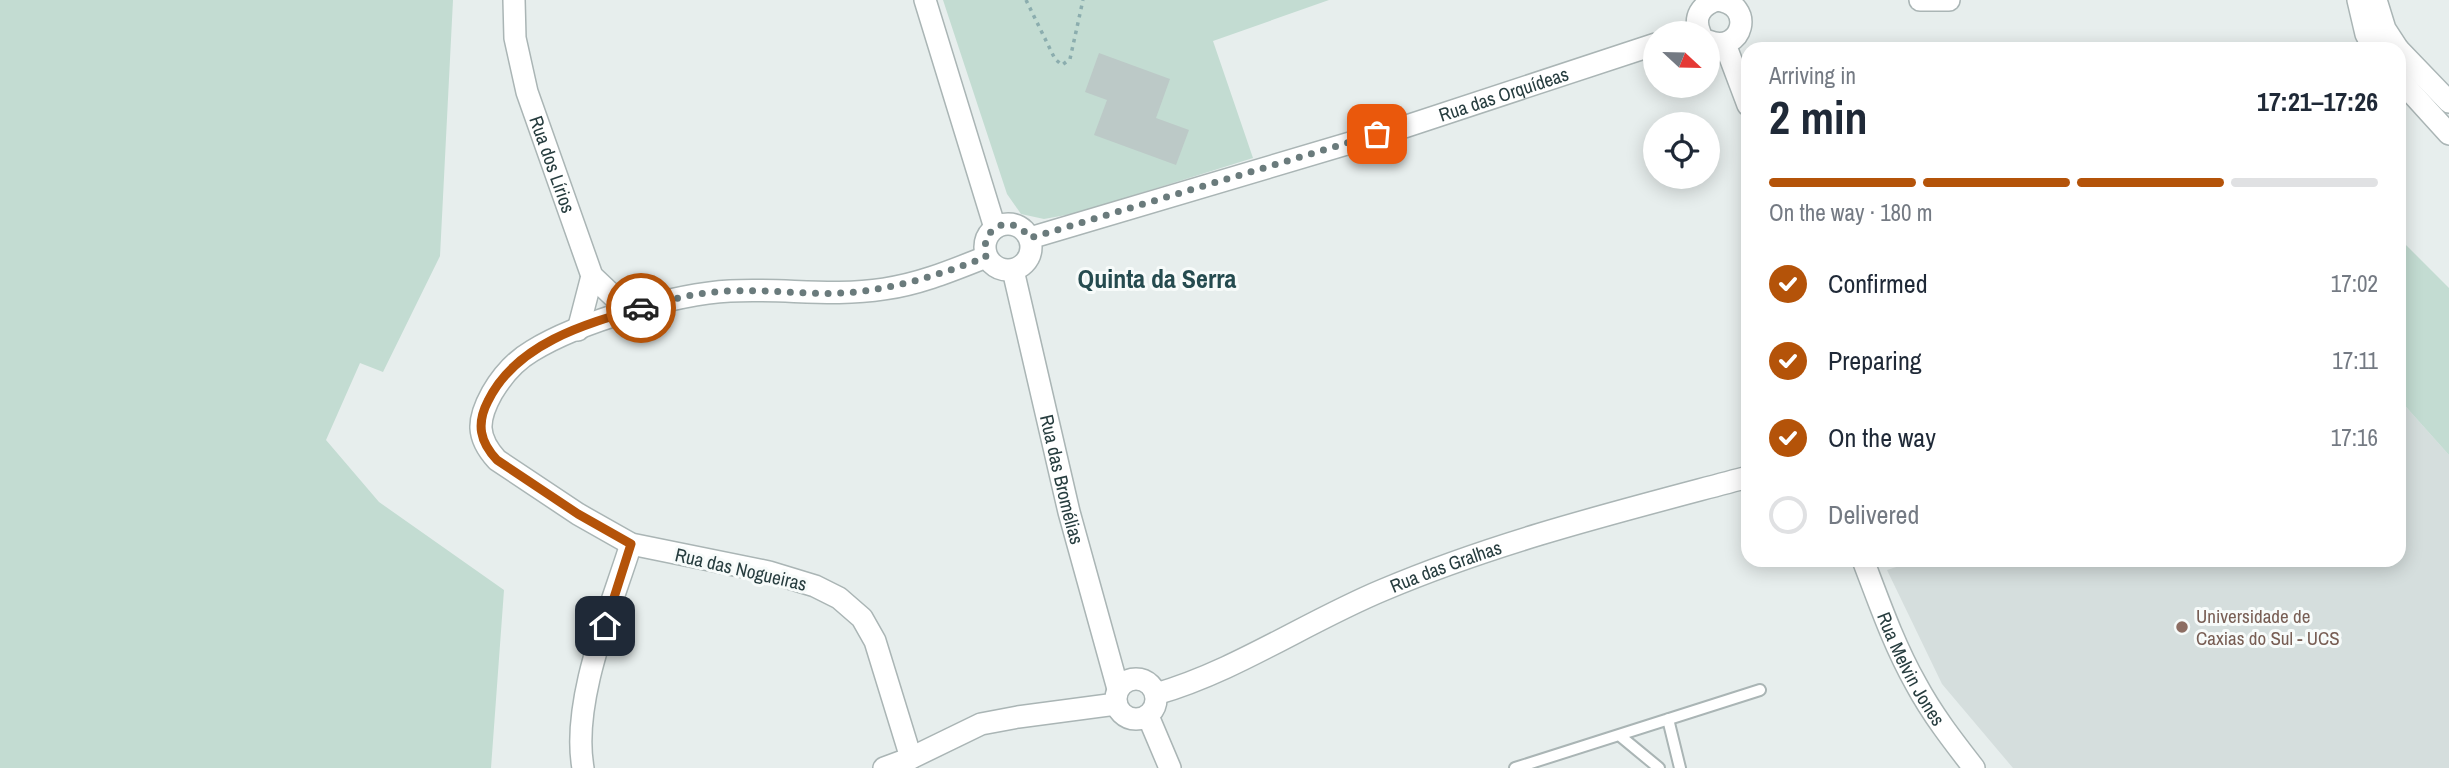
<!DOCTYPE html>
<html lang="en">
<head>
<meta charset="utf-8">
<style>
	:root { --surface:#fff; --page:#f6f6f7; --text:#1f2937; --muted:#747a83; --line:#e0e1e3; --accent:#b45309 }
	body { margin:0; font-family:"Archivo Narrow",sans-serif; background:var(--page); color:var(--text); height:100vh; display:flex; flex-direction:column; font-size:26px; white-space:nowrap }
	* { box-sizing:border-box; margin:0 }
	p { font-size:23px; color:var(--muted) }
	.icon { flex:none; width:38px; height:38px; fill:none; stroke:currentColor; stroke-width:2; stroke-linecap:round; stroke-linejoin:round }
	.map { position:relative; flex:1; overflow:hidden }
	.drawer { position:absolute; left:1741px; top:42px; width:665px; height:525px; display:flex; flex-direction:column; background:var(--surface); border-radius:21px; box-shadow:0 4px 18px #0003 }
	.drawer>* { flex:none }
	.needle { width:46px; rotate:112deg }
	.tools { position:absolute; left:1643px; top:21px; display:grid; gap:14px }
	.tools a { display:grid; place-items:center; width:77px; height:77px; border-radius:50%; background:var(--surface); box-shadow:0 4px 18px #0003; font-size:35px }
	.pin { position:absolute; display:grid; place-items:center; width:60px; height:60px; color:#fff; margin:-30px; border-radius:14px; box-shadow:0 4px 10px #0006 }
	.courier { position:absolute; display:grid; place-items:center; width:70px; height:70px; margin:-35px; border:5px solid #b45309; border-radius:50%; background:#fff; color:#222; box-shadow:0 2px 9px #0007 }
	.headline em { font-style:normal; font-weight:700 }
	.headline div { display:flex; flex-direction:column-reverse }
	.headline { display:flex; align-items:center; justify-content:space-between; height:119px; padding:0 28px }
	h1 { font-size:46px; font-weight:700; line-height:52px }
	.bar { display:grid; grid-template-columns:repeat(4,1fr); gap:10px 7px; align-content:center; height:84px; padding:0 28px }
	.bar i { height:9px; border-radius:5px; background:var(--line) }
	.bar .on { background:var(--accent) }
	.bar p { grid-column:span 4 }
	ol { padding:0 28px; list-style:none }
	li { display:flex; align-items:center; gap:21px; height:77px }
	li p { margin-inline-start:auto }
	li .icon { padding:7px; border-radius:50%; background:var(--accent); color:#fff; stroke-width:4 }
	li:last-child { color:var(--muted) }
	li i { width:38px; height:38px; border:4px solid var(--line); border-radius:50% }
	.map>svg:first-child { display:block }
	.built { fill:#d5dedd }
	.green { fill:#c3dcd2 }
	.building { fill:#bcc9c7 }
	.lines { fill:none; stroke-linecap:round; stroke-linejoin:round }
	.service-casing { stroke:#aab5b5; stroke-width:14 }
	.minor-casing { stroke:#aab5b5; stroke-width:24 }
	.path { stroke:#8badae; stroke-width:3.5; stroke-dasharray:3.5 5; stroke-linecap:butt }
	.service { stroke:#fff; stroke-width:10 }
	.minor { stroke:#fff; stroke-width:21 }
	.done { stroke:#6a7b7c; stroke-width:7; stroke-dasharray:0 12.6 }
	.route { stroke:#b45309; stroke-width:9 }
	.education-dot { fill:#8d6e63; stroke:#f7fbfa; stroke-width:2.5 }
	.labels { text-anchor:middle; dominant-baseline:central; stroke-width:6; stroke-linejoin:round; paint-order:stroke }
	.street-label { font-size:19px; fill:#273d3f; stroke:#f7fbfa }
	.education-label { font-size:19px; fill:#785e54; stroke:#f7fbfa; text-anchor:start }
	.district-label { font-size:26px; font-weight:bold; fill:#254b4f; stroke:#f7fbfa }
</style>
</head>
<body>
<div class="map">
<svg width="2449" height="768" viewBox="0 0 2449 768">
	<rect width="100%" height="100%" fill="#e7eeed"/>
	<path class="built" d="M2399,399L2449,455V768H2013L1942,684L1887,570L1918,560H2399Z"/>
	<path class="green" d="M0,0H453L440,256L383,372L360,363L326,440L379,502L504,590L491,768H0Z
		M943,0H1329L1213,41L1253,158L1077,213L1044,219L1021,214L1007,194Z
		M2399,238L2449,288V455L2399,399Z"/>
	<path class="building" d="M1099,53L1170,79L1156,118L1189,130L1176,165L1094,135L1107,100L1085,92Z"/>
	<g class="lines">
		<g class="service-casing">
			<path id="service" d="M1668,719L1680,768
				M1619,735L1659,768
				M1515,768L1760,690"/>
		</g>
		<g class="minor-casing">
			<g id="minor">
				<path id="s1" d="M514,0L515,38L527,92L592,276L629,311"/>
				<path d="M925,0L995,228"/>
				<path d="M1920,0H1949"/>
				<path d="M2358,0L2366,34L2374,49"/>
				<path d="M2376,0L2385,29L2398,49"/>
				<path d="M1700,33C1693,17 1701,5 1717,0"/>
				<path d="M1708,41C1743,55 1756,4 1717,0"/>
				<path d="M1725,44L1748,105"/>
				<path d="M2399,50L2449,102"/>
				<path d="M2399,79L2449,134"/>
				<circle cx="1008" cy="247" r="23"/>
				<path id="s2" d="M1030,238L1404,127L1656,44"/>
				<path id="s3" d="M1013,270L1069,512L1118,689"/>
				<path d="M578,330L592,276"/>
				<path id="s4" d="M1863,560C1879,602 1894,645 1916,684C1932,714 1953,741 1974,768"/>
				<circle cx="1136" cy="699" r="20"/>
				<path id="s5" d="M1156,694C1236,671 1306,622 1383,590C1501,540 1625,510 1748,477"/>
				<path d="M1148,716L1170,768"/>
				<path d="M911,758L875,641L862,618L839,598L815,586L769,572L631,544L578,514L497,460C476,437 477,420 492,393C502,376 515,361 532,351C579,322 675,294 730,291C782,288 833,297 884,289C920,284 953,270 986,257"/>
				<path d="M583,768C571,701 611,608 631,544"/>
				<path d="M884,768L911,758L981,724L1018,717L1116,704"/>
			</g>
		</g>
		<path class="path" d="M1026,0L1055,59L1062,65L1070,59L1083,0"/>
		<use href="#service" class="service"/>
		<use href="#minor" class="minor"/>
	</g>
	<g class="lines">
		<path class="done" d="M641,308C670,299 700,292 730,291C768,289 805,295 842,293C893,290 939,275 986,257C979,226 1012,212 1030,238L1377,134"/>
		<path class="route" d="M605,626L631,544L578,514L497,460C480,442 476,424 488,401C516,344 584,324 641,308"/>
	</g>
	<circle class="education-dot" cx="2182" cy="627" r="7"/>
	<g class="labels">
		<g class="street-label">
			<text stroke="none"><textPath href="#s2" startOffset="495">Rua das Orquídeas</textPath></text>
			<text stroke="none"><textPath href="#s1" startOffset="170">Rua dos Lírios</textPath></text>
			<text stroke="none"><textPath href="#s3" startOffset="215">Rua das Bromélias</textPath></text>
			<text stroke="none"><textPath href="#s5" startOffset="317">Rua das Gralhas</textPath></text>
			<text transform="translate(741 569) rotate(13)">Rua das Nogueiras</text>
			<text stroke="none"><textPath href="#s4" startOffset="119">Rua Melvin Jones</textPath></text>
		</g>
		<g class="education-label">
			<text x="2196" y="616">Universidade de<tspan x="2196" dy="22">Caxias do Sul - UCS</tspan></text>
		</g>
		<g class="district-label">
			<text x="1157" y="278">Quinta da Serra</text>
		</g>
	</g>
</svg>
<div class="tools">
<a><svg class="needle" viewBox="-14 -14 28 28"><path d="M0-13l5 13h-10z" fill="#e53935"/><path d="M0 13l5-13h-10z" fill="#747a83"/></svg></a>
<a><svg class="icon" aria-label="locate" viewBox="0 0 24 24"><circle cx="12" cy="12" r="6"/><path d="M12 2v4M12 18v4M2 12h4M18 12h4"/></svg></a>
</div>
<div class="pin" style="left:1377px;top:134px;background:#ea580c"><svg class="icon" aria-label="bag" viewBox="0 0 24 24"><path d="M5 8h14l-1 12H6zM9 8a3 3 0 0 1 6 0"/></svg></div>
<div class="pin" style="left:605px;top:626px;background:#1f2937"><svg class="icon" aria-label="home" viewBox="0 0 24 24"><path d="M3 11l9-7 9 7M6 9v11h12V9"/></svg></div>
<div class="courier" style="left:641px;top:308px"><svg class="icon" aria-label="car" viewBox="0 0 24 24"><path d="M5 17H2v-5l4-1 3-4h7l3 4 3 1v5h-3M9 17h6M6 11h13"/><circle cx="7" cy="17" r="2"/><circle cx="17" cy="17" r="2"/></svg></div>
<section class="drawer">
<div class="headline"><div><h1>2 min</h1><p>Arriving in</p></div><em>17:21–17:26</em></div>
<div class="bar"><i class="on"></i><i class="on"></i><i class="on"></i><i></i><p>On the way · 180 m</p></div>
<ol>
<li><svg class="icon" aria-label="check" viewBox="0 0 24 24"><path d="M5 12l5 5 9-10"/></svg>Confirmed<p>17:02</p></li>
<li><svg class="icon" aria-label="check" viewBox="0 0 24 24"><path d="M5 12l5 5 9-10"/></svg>Preparing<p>17:11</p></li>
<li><svg class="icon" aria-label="check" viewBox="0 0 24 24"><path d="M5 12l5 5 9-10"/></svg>On the way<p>17:16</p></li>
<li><i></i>Delivered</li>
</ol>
</section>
</div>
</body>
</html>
